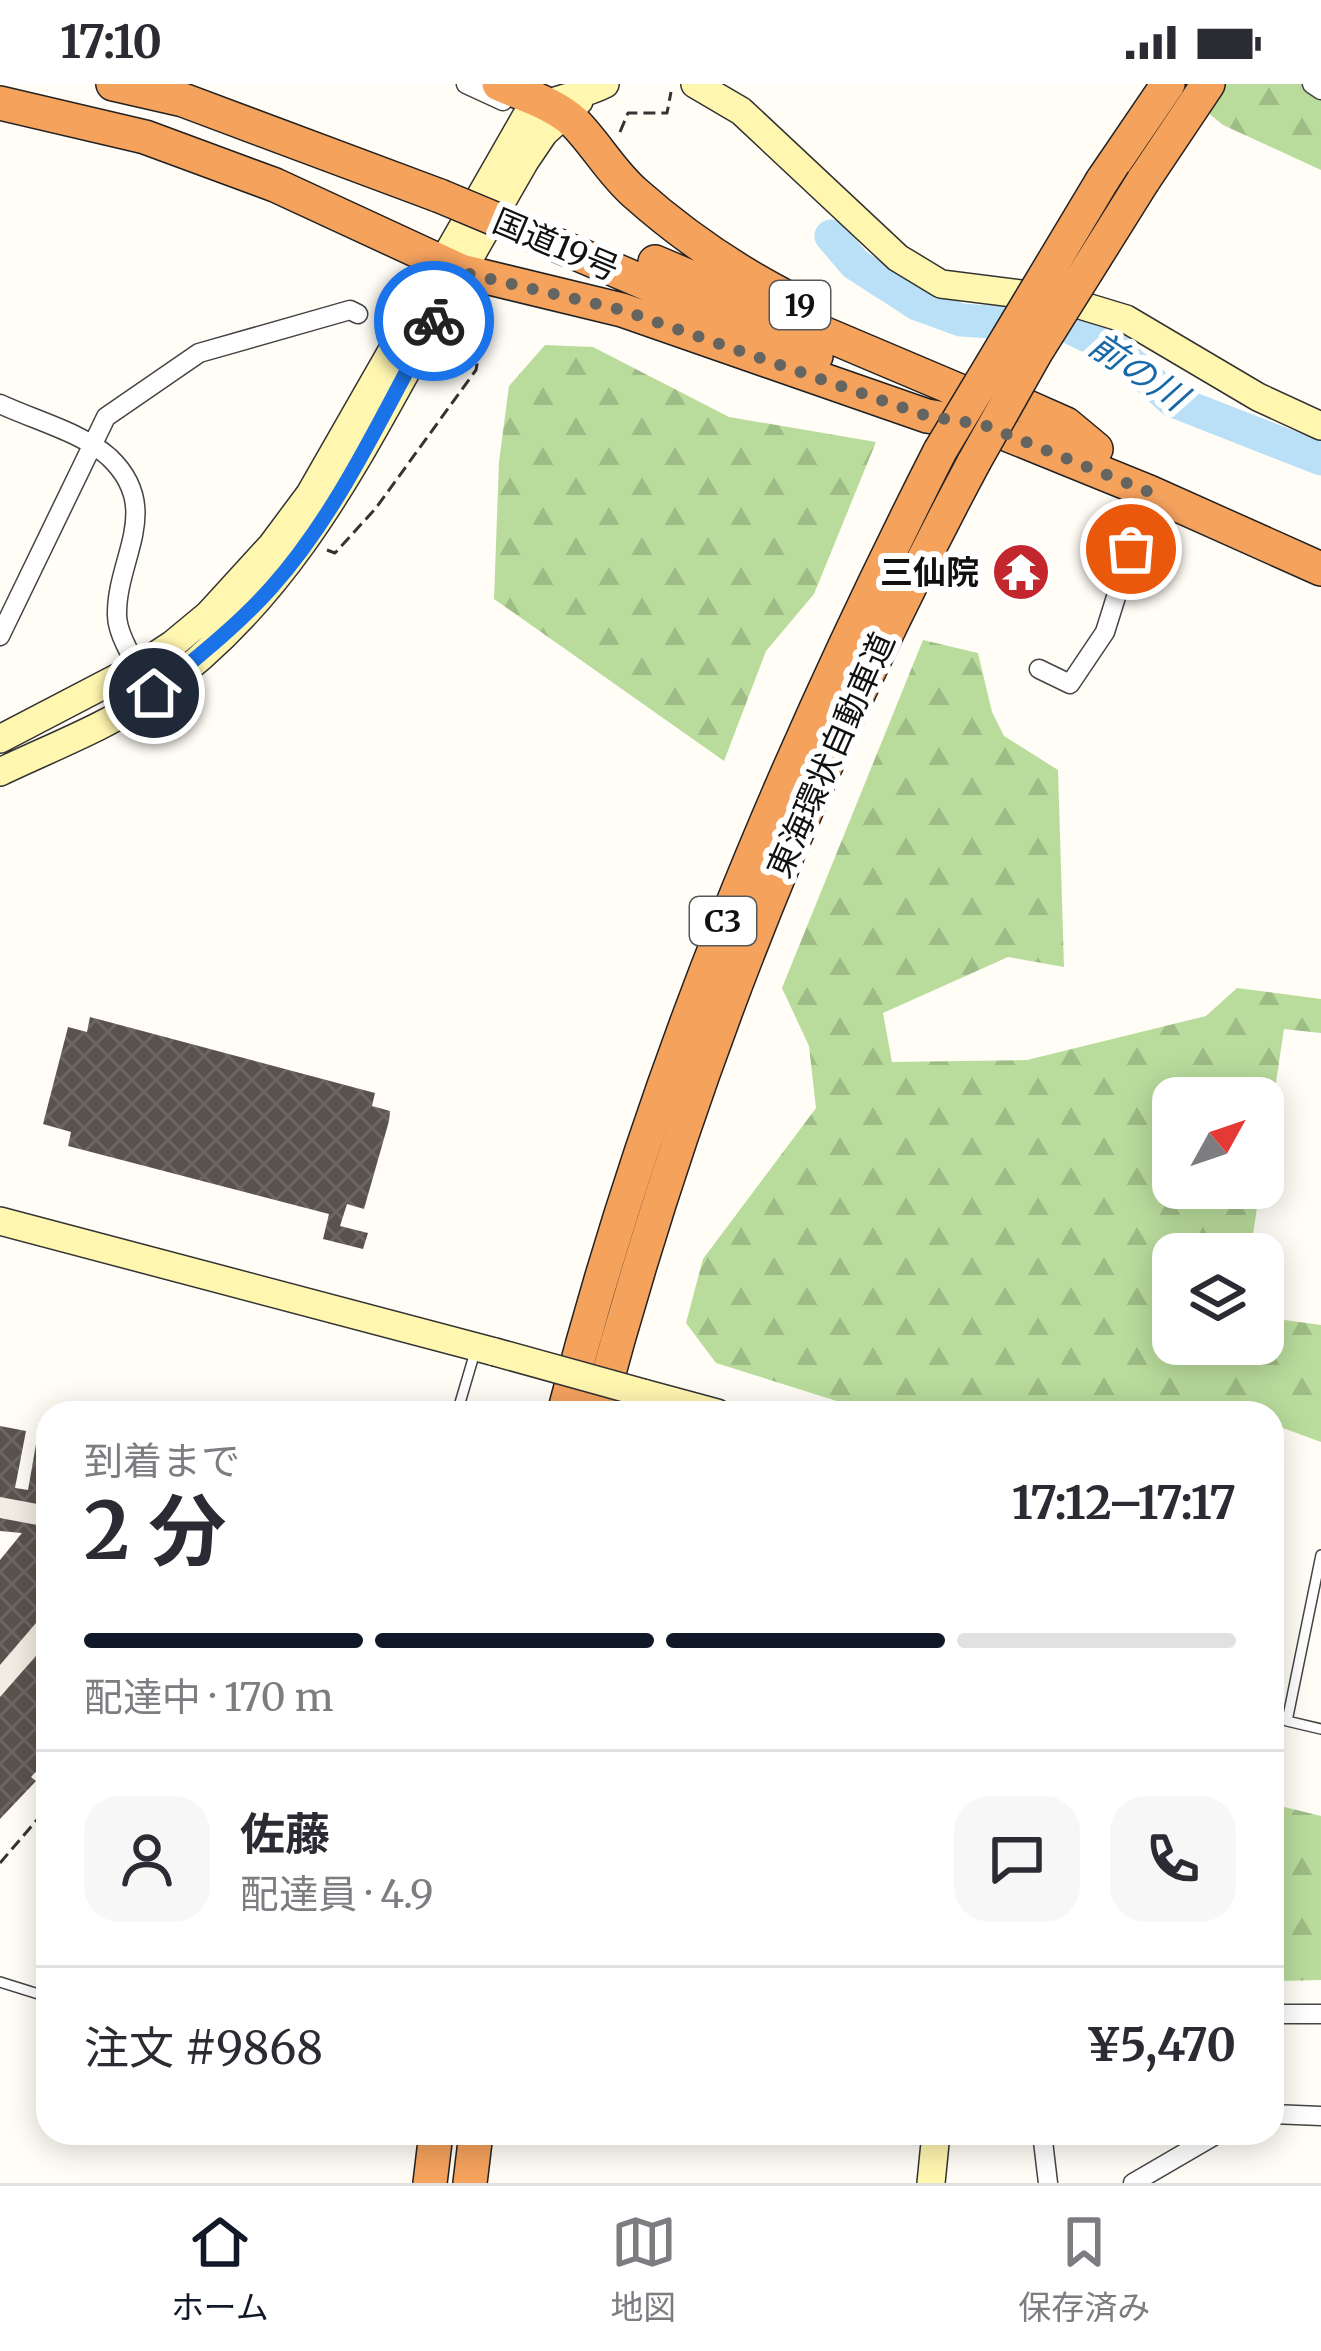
<!DOCTYPE html>
<html lang="ja">
<head>
<meta charset="utf-8">
<style>
	:root { --surface:#fff; --page:#f7f7f7; --text:#2b2b33; --muted:#7c7c81; --line:#e1e1e2; --accent:#111827 }
	body { margin:0; font-family:Merriweather,"Noto Sans JP",serif; background:var(--page); color:var(--text); height:100vh; display:flex; flex-direction:column; font-size:45px; white-space:nowrap }
	* { box-sizing:border-box; margin:0 }
	p { font-size:39px; color:var(--muted) }
	.icon { flex:none; width:66px; height:66px; fill:none; stroke:currentColor; stroke-width:2; stroke-linecap:round; stroke-linejoin:round }
	.map { position:relative; flex:1; overflow:hidden }
	.sheet { position:absolute; left:36px; top:1317px; width:1248px; height:744px; display:flex; flex-direction:column; background:var(--surface); border-radius:36px; box-shadow:0 6px 30px #0003 }
	.sheet>* { flex:none }
	.needle { width:78px; rotate:50deg }
	.fabs { position:absolute; left:1152px; top:993px; display:grid; gap:24px }
	.fabs a { display:grid; place-items:center; width:132px; height:132px; border-radius:24px; background:var(--surface); box-shadow:0 6px 30px #0003; font-size:60px }
	.pin { position:absolute; display:grid; place-items:center; width:102px; height:102px; color:#fff; margin:-51px; border:6px solid #fff; border-radius:50%; box-shadow:0 3px 12px #0007 }
	.courier { position:absolute; display:grid; place-items:center; width:120px; height:120px; margin:-60px; border:9px solid #1a73e8; border-radius:50%; background:#fff; color:#222; box-shadow:0 3px 15px #0007 }
	.head em { font-style:normal; font-weight:700 }
	.head div { display:flex; flex-direction:column-reverse }
	.head { display:flex; align-items:center; justify-content:space-between; height:204px; padding:0 48px }
	h1 { font-size:78px; font-weight:700; line-height:90px }
	.bar { display:grid; grid-template-columns:repeat(4,1fr); gap:18px 12px; align-content:center; height:144px; padding:0 48px }
	.bar i { height:15px; border-radius:9px; background:var(--line) }
	.bar .active { background:var(--accent) }
	.bar p { grid-column:span 4 }
	.line { display:flex; align-items:center; gap:30px; padding:0 48px; border-top:3px solid var(--line) }
	.line div { flex:1 }
	.round { display:grid; place-items:center; flex:none; width:126px; height:126px; border-radius:36px; background:var(--page) }
	.status { display:flex; justify-content:space-between; align-items:center; height:84px; padding:0 60px; background:var(--surface); direction:ltr }
	.status svg { height:33px; fill:currentColor }
	.tab-bar { display:flex; justify-content:space-around; align-items:center; height:168px; border-top:3px solid var(--line); background:var(--surface); font-size:33px; color:var(--muted) }
	.tab-bar a { display:grid; justify-items:center; gap:6px }
	.tab-bar .active { color:var(--accent) }
	.map>svg:first-child { display:block }
	.forest { fill:url(#forest-firs) }
	.plaza { fill:#f1ede2 }
	.lines { fill:none; stroke-linecap:round; stroke-linejoin:round }
	.river { stroke:#b9e0f7; stroke-width:33 }
	.building { fill:url(#building-cross-hatch) }
	.lane-casing { stroke:#444; stroke-width:12 }
	.street-casing { stroke:#444; stroke-width:21 }
	.secondary-casing { stroke:#333; stroke-width:30 }
	.highway-casing { stroke:#222; stroke-width:36 }
	.path { stroke:#333; stroke-width:3; stroke-dasharray:12 6; stroke-linecap:butt }
	.lane { stroke:#fff; stroke-width:9 }
	.street { stroke:#fff; stroke-width:18 }
	.secondary { stroke:#fff6b0; stroke-width:27 }
	.highway { stroke:#f5a25d; stroke-width:33 }
	.secondary-bridge-casing { stroke:#333; stroke-width:30; stroke-linecap:butt }
	.highway-bridge-casing { stroke:#222; stroke-width:36; stroke-linecap:butt }
	.secondary-bridge { stroke:#fff6b0; stroke-width:27 }
	.highway-bridge { stroke:#f5a25d; stroke-width:33 }
	.done { stroke:#646461; stroke-width:12; stroke-dasharray:0 21.6 }
	.route { stroke:#1a73e8; stroke-width:15 }
	.labels { text-anchor:middle; dominant-baseline:central; stroke-width:12; stroke-linejoin:round; paint-order:stroke }
	.shield { fill:#fff; stroke:#585858; stroke-width:3 }
	.shield-label { font-size:30px; font-weight:bold; fill:#111 }
	.street-label { font-size:33px; fill:#111; stroke:#fff }
	.poi-label { font-size:33px; font-weight:bold; fill:#111; stroke:#fff; text-anchor:end }
	.water-label { font-size:36px; font-style:italic; fill:#1768a6; stroke:#fff }
</style>
</head>
<body>
<div class="status"><b>17:10</b><svg viewBox="0 0 49 12"><path d="M0 12V9h3v3zM5 12V6h3v6zM10 12V3h3v9zM15 12V0h3v12zM26 1h20v11H26zM47 4h2v5h-2z"/></svg></div>
<div class="map">
<svg width="1321" height="2099" viewBox="0 0 1321 2099">
	<defs>
		<pattern id="forest-firs" width="22" height="20" patternUnits="userSpaceOnUse" patternTransform="scale(3)"><rect width="22" height="20" fill="#b9dc9c"/><path d="M5 1l3.5 6h-7zM16 11l3.5 6h-7z" fill="#9ebc85"/></pattern>
		<pattern id="building-cross-hatch" width="8" height="8" patternUnits="userSpaceOnUse" patternTransform="scale(3)"><rect width="8" height="8" fill="#5a524d"/><path d="M0 0l8 8M0 8l8-8" fill="none" stroke="#6d6662"/></pattern>
	</defs>
	<rect width="100%" height="100%" fill="#fffdf5"/>
	<path class="forest" d="M1173,0H1321V86L1223,41Z
		M545,261L593,263L729,333L876,358L814,510L766,567L724,677L494,515L499,378L509,302Z
		M923,556L978,569L992,628L1004,652L1058,686L1064,883L1008,873L883,929L892,978L1027,976L1206,932L1237,904L1321,915V949L1284,945L1263,1085V1014H1173V1104H1260L1250,1170H1173V1260H1263V1233L1321,1241V1358L1272,1340V1329H875L716,1279L686,1239L703,1175L816,1024L809,962L782,904Z
		M1272,1720L1321,1732V1896L1280,1897L1272,1893Z"/>
	<path class="plaza" d="M0,1413L48,1422V1443L0,1434Z
		M48,1525V1558L0,1613V1581Z"/>
	<g class="lines">
		<path class="river" d="M831,152L855,180L917,220L961,236L1069,243L1115,265L1173,317L1321,375"/>
	</g>
	<path class="building" d="M90,933L375,1009L372,1022L390,1027L389,1037L364,1125L347,1120L340,1142L368,1149L363,1165L323,1155L329,1130L68,1062L71,1048L43,1040L68,943L87,948Z
		M0,1342L26,1347L15,1404L28,1406L38,1349L48,1351V1422L0,1413Z
		M0,1434L48,1443V1525L0,1581V1476L22,1449L0,1447Z
		M48,1558V1675L31,1693L36,1697L0,1735V1613Z"/>
	<g class="lines">
		<g class="lane-casing">
			<path id="lane" d="M457,1329L475,1268
				M1321,1471L1287,1637L1321,1645
				M0,1898L48,1913"/>
		</g>
		<g class="street-casing">
			<path id="street" d="M466,0L503,17
				M1312,0L1321,6
				M0,320C34,336 81,348 109,373C164,425 116,474 117,531C117,549 132,574 142,590
				M0,552L106,333L199,269L350,226L358,230
				M1039,585L1070,600L1105,548L1149,408
				M1272,1930H1321
				M1272,2030L1321,2032
				M1042,2049L1048,2099
				M1133,2099L1219,2049"/>
		</g>
		<g class="secondary-casing">
			<path id="secondary" d="M695,0L741,27L898,174L941,200L1060,215L1126,235L1258,313L1321,342
				M0,655L138,583L173,560L208,531L272,461L310,410L528,29C552,14 580,13 605,0
				M0,688C52,663 106,643 154,610C277,523 342,404 413,275C449,209 487,143 525,77L544,49L579,17
				M0,1137L495,1268
				M643,1309L717,1329
				M931,2099L936,2049"/>
		</g>
		<g class="highway-casing">
			<path id="highway" d="M113,0L183,16L440,112
				M499,0C523,10 554,20 574,38C596,60 611,88 635,109C680,149 729,183 782,211
				M0,19L145,53L275,101L461,187L622,226L927,332L982,341
				M1102,97L1168,0
				M1143,97L1208,0
				M524,147L816,272
				M655,178L1000,324
				M987,305L1066,340L1096,365
				M969,335L1149,408L1321,485
				M564,1329C651,991 782,678 940,367
				M598,1329C686,997 812,681 974,378
				M430,2099L436,2049
				M470,2099L476,2049"/>
		</g>
		<path class="path" d="M620,48L628,29H667L671,8
			M327,466L335,469L376,424L476,286L477,280L461,264L437,284
			M0,1779L48,1723"/>
		<use href="#lane" class="lane"/>
		<use href="#street" class="street"/>
		<use href="#secondary" class="secondary"/>
		<use href="#highway" class="highway"/>
		<g class="secondary-bridge-casing">
			<path id="secondary-bridge" d="M495,1268L643,1309"/>
		</g>
		<g class="highway-bridge-casing">
			<path id="highway-bridge" d="M440,112L524,147
				M940,367L1102,97
				M974,378L1036,268L1143,97"/>
		</g>
		<use href="#secondary-bridge" class="secondary-bridge"/>
		<use href="#highway-bridge" class="highway-bridge"/>
	</g>
	<g class="lines">
		<path class="done" d="M434,237L461,188L622,226L927,332L984,341L1149,408L1131,465"/>
		<path class="route" d="M154,609C195,575 236,543 271,504C340,427 384,326 434,237"/>
	</g>
	<defs>
		<g id="temple-disc" transform="scale(3)"><circle r="9.5" fill="#c4262e" stroke="#fff"/><path d="M0-6L5-2H3V0L6.5 2.5H4V6H1.5V3h-3V6H-4V2.5H-6.5L-3 0V-2H-5Z" fill="#fff"/></g>
	</defs>
	<g fill-rule="evenodd">
		<use href="#temple-disc" x="1021" y="488"/>
	</g>
	<g class="labels">
		<g class="shield">
			<rect x="770" y="197" width="60" height="48" rx="9"/>
			<rect x="690" y="813" width="66" height="48" rx="9"/>
		</g>
		<g class="shield-label">
			<text x="800" y="221">19</text>
			<text x="723" y="837">C3</text>
		</g>
		<g class="street-label">
			<text transform="translate(556 161) rotate(23)">国道19号</text>
			<text transform="translate(831 671) rotate(-66)">東海環状自動車道</text>
		</g>
		<g class="poi-label">
			<text x="979" y="488">三仙院</text>
		</g>
		<g class="water-label">
			<text transform="translate(1138 287) rotate(34)">前の川</text>
		</g>
	</g>
</svg>
<div class="fabs">
<a><svg class="needle" viewBox="-14 -14 28 28"><path d="M0-13l5 13h-10z" fill="#e53935"/><path d="M0 13l5-13h-10z" fill="#7c7c81"/></svg></a>
<a><svg class="icon" aria-label="layers" viewBox="0 0 24 24"><path d="M12 4l9 5-9 5-9-5zM3 14l9 5 9-5"/></svg></a>
</div>
<div class="pin" style="left:1131px;top:465px;background:#ea580c"><svg class="icon" aria-label="bag" viewBox="0 0 24 24"><path d="M5 8h14l-1 12H6zM9 8a3 3 0 0 1 6 0"/></svg></div>
<div class="pin" style="left:154px;top:609px;background:#1f2937"><svg class="icon" aria-label="home" viewBox="0 0 24 24"><path d="M3 11l9-7 9 7M6 9v11h12V9"/></svg></div>
<div class="courier" style="left:434px;top:237px"><svg class="icon" aria-label="bike" viewBox="0 0 24 24"><circle cx="6" cy="16" r="4"/><circle cx="18" cy="16" r="4"/><path d="M6 16l4-8h5l3 8M10 8l3 8H6M13 5h3"/></svg></div>
<section class="sheet">
<div class="head"><div><h1>2 分</h1><p>到着まで</p></div><em>17:12–17:17</em></div>
<div class="bar"><i class="active"></i><i class="active"></i><i class="active"></i><i></i><p>配達中 · 170 m</p></div>
<div class="line" style="height:216px"><a class="round"><svg class="icon" aria-label="person" viewBox="0 0 24 24"><circle cx="12" cy="8" r="4"/><path d="M4 21q1-7 8-7t8 7"/></svg></a><div><b>佐藤</b><p>配達員 · 4.9</p></div><a class="round"><svg class="icon" aria-label="chat" viewBox="0 0 24 24"><path d="M4 5h16v11H9l-5 4z"/></svg></a><a class="round"><svg class="icon" aria-label="phone" viewBox="0 0 24 24"><path d="M5 4h4l2 5-3 2q2 4 5 5l2-3 5 2v4C11 20 4 13 5 4z"/></svg></a></div>
<div class="line" style="height:156px"><div>注文 #9868</div><b>¥5,470</b></div>
</section>
</div>
<nav class="tab-bar">
<a class="active"><svg class="icon" aria-label="home" viewBox="0 0 24 24"><path d="M3 11l9-7 9 7M6 9v11h12V9"/></svg>ホーム</a>
<a><svg class="icon" aria-label="map" viewBox="0 0 24 24"><path d="M3 6l6-2 6 2 6-2v14l-6 2-6-2-6 2zM9 4v14M15 6v14"/></svg>地図</a>
<a><svg class="icon" aria-label="saved" viewBox="0 0 24 24"><path d="M7 4h10v16l-5-4-5 4z"/></svg>保存済み</a>
</nav>
</body>
</html>
